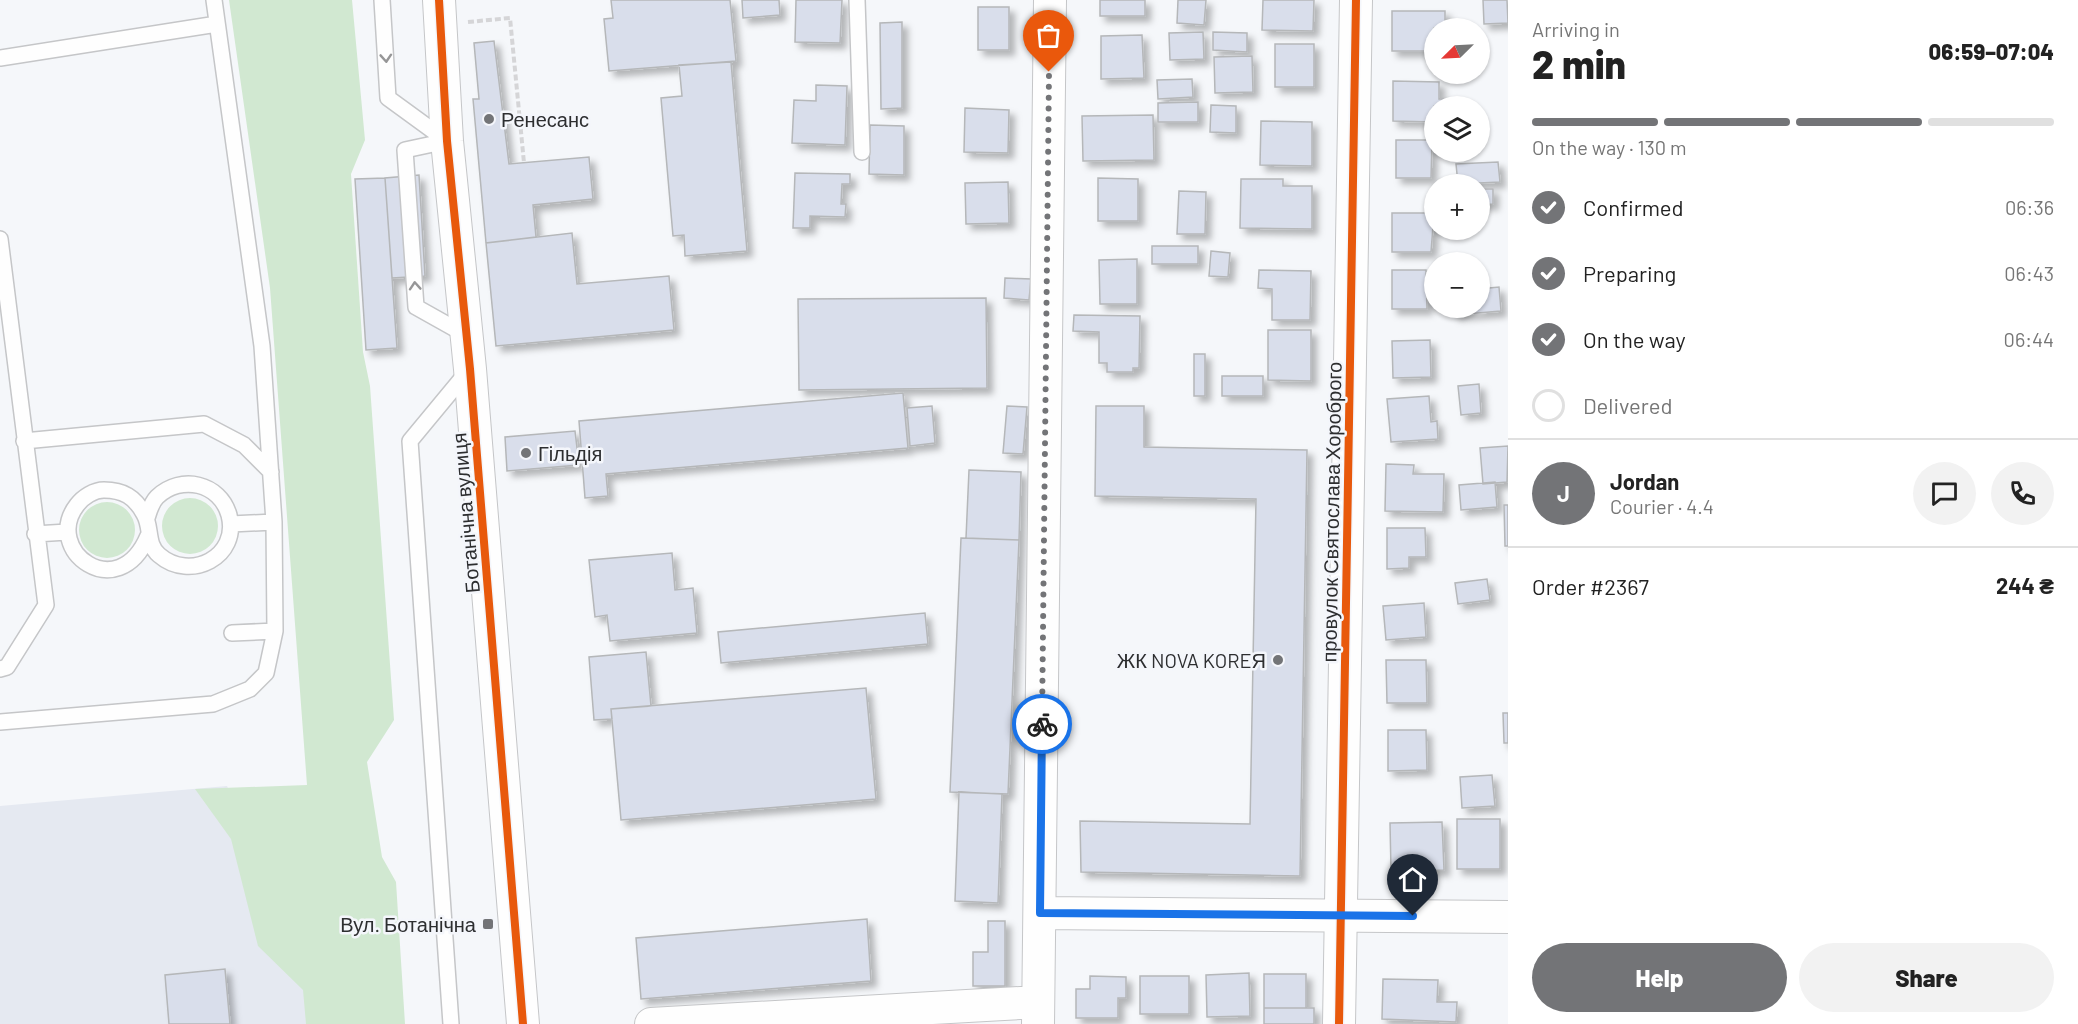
<!DOCTYPE html>
<html lang="en">
<head>
<meta charset="utf-8">
<style>
	:root { --surface:#fff; --page:#f2f2f2; --text:#222; --muted:#767676; --line:#e0e0e0; --accent:#737477 }
	body { margin:0; font-family:Barlow,sans-serif; background:var(--page); color:var(--text); height:100vh; display:flex; flex-direction:column; font-size:22px; white-space:nowrap }
	* { box-sizing:border-box; margin:0 }
	p { font-size:20px; color:var(--muted) }
	.icon { flex:none; width:33px; height:33px; fill:none; stroke:currentColor; stroke-width:2; stroke-linecap:round; stroke-linejoin:round }
	.map { position:relative; flex:1; overflow:hidden }
	.panel { display:flex; flex-direction:column; background:var(--surface); width:570px }
	.panel>* { flex:none }
	.needle { width:39px; rotate:246deg }
	.controls { position:absolute; left:1424px; top:18px; display:grid; gap:12px }
	.controls a { display:grid; place-items:center; width:66px; height:66px; border-radius:50%; background:var(--surface); box-shadow:0 2px 4px #0004; font-size:30px }
	.pin { position:absolute; display:grid; place-items:center; width:51px; height:51px; color:#fff; margin:-62px -26px; border-radius:50% 50% 50% 0; rotate:-45deg; box-shadow:0 0 6px #0007 }
	.pin .icon { rotate:45deg }
	.courier { position:absolute; display:grid; place-items:center; width:60px; height:60px; margin:-30px; border:4px solid #1a73e8; border-radius:50%; background:#fff; color:#222; box-shadow:0 2px 8px #0007 }
	.summary em { font-style:normal; font-weight:800 }
	.summary div { display:flex; flex-direction:column-reverse }
	.summary { display:flex; align-items:center; justify-content:space-between; height:102px; padding:0 24px }
	h1 { font-size:39px; font-weight:800; line-height:45px }
	.bar { display:grid; grid-template-columns:repeat(4,1fr); gap:9px 6px; align-content:center; height:72px; padding:0 24px }
	.bar i { height:8px; border-radius:4px; background:var(--line) }
	.bar .active { background:var(--accent) }
	.bar p { grid-column:span 4 }
	.line { display:flex; align-items:center; gap:15px; padding:0 24px; border-top:2px solid var(--line) }
	.line div { flex:1 }
	.round { display:grid; place-items:center; flex:none; width:63px; height:63px; border-radius:32px; background:var(--page) }
	ol { padding:0 24px; list-style:none }
	li { display:flex; align-items:center; gap:18px; height:66px }
	li p { margin-inline-start:auto }
	li .icon { padding:6px; border-radius:50%; background:var(--accent); color:#fff; stroke-width:4 }
	li:last-child { color:var(--muted) }
	li i { width:33px; height:33px; border:3px solid var(--line); border-radius:50% }
	.button { display:flex; gap:12px; margin-top:auto; padding:12px 24px }
	.button a { flex:1; height:69px; border-radius:36px; background:var(--accent); color:#fff; font-size:24px; font-weight:800; line-height:69px; text-align:center }
	.button a+a { background:var(--page); color:var(--text) }
	main { display:flex; flex:1; min-height:0 }
	.map>svg:first-child { display:block }
	.built { fill:#e5e9f1 }
	.green { fill:#d1e8d1 }
	.building { fill:#d9deeb; stroke:#b5b7b9; stroke-width:1.5; filter:url(#shadow) }
	.lines { fill:none; stroke-linecap:round; stroke-linejoin:round }
	.service-casing { stroke:#c5c6c8; stroke-width:18 }
	.minor-casing { stroke:#c5c6c8; stroke-width:34 }
	.path { stroke:#d5d5d7; stroke-width:4; stroke-dasharray:6 3; stroke-linecap:butt }
	.service { stroke:#fefefe; stroke-width:15 }
	.minor { stroke:#fefefe; stroke-width:32 }
	.cycleway-casing { stroke:#f4f6fb; stroke-width:11 }
	.cycleway { stroke:#e8590c; stroke-width:8 }
	.oneway { stroke:#969697 }
	.done { stroke:#737477; stroke-width:6; stroke-dasharray:0 10.8 }
	.route { stroke:#1a73e8; stroke-width:8 }
	.poi-dot { fill:#737477; stroke:#f4f6fb; stroke-width:2 }
	.labels { text-anchor:middle; dominant-baseline:central; stroke-width:5; stroke-linejoin:round; paint-order:stroke }
	.poi-label { font-size:20px; fill:#2d2e30; stroke:#f4f6fb; text-anchor:start }
	.street-label { font-size:20px; fill:#2d2e30; stroke:#f4f6fb }
</style>
</head>
<body>
<main>
<div class="map">
<svg width="1508" height="1024" viewBox="0 0 1508 1024">
	<defs>
		<filter id="shadow"><feDropShadow dx="5.5" dy="5.5" stdDeviation="3" flood-color="#0004"/></filter>
	</defs>
	<rect width="100%" height="100%" fill="#f5f7fa"/>
	<path class="built" d="M227,786L329,1024H0V806Z"/>
	<path class="green" d="M229,0H352L365,140L351,174L363,352L370,386L394,720L367,762L382,857L396,882L405,1024H306L303,990L258,946L231,839L195,789L307,785L270,288Z
		M162 526a28 28 0 1 1 56 0a28 28 0 1 1-56 0Z
		M79 530a28 28 0 1 1 56 0a28 28 0 1 1-56 0Z"/>
	<path class="building" d="M611,0H730L736,61L609,71L604,19L613,18Z
		M742,0H779L780,15L743,18Z
		M796,0H842L840,43L795,42Z
		M1100,0H1145V16H1100Z
		M1178,0H1206L1204,25L1177,23Z
		M1263,0H1314L1313,31L1262,30Z
		M1483,0H1507L1508,23L1484,24Z
		M978,7H1009V50H978Z
		M1392,11H1445V28H1434V51H1392Z
		M902,22V108L881,109L880,23Z
		M1203,32L1204,59L1170,60L1169,33Z
		M1213,32L1247,33V52L1213,50Z
		M1142,35L1144,78L1101,79V36Z
		M494,41L509,164L589,157L593,199L533,205L536,237L486,243L473,99H479L474,43Z
		M1275,44H1314V87H1275Z
		M1252,56L1253,92L1215,93L1214,57Z
		M731,62L747,251L685,256L684,235L673,236L661,98L682,96L679,65Z
		M1192,79L1193,97L1158,99L1157,80Z
		M1393,81L1439,82V99H1454V106H1434V122L1393,121Z
		M816,85L847,86L845,145L792,143L794,100L816,101Z
		M1198,102V122H1158V103Z
		M1211,105L1236,106V133L1210,132Z
		M965,108L1009,110L1008,153L964,152Z
		M1153,115L1154,160L1083,161L1082,116Z
		M1261,121L1312,122V166L1260,165Z
		M870,125L904,126V175L869,174Z
		M1396,140H1432L1431,178H1396Z
		M1498,162L1500,182L1458,184L1456,164Z
		M795,173L850,174V184H842L841,204H846L845,217L810,216V228H793Z
		M419,175L425,276L392,278L385,178Z
		M385,178L397,348L366,350L355,179Z
		M1098,178L1138,179V221H1098Z
		M1241,179H1283V186H1312V229L1240,228Z
		M1008,182L1009,223L966,224L965,183Z
		M1479,189H1493V204L1479,205Z
		M1179,191L1206,192L1205,234H1177Z
		M1392,213H1434L1431,252H1392Z
		M572,233L577,284L669,276L674,330L496,346L486,243Z
		M1152,246H1198V264H1152Z
		M1211,251L1230,253L1228,277L1209,276Z
		M1137,259V304H1100L1099,260Z
		M1259,270L1311,271L1310,320H1272V289L1258,288Z
		M1392,270H1426L1427,309H1392Z
		M1005,278L1031,279L1029,300L1004,298Z
		M1499,287L1501,311L1454,315L1453,308H1479V289Z
		M986,298L987,388L799,390L798,299Z
		M1074,315L1140,316L1139,368H1133V372H1107V363H1099V332L1073,331Z
		M1268,330H1311V381L1268,380Z
		M1430,340L1431,377L1393,378L1392,341Z
		M1194,354H1205V396H1194Z
		M1222,376H1263V396H1222Z
		M1479,384L1481,413L1461,415L1458,386Z
		M903,393L908,448L606,474L608,496L585,498L579,421Z
		M1429,396L1431,422L1437,421L1438,439L1391,442L1387,399Z
		M932,406L935,443L910,446L907,408Z
		M1007,406L1027,407L1023,454L1003,453Z
		M1096,406H1144V447L1307,450L1300,876L1081,872L1080,821L1250,824L1256,499L1095,496Z
		M575,431L579,465L507,471L505,437Z
		M1508,446L1507,482L1483,484L1480,448Z
		M1386,464L1414,465L1413,474H1444L1443,512L1385,511Z
		M969,470L1021,472L1019,540L966,538Z
		M1495,482L1497,507L1461,510L1459,485Z
		M1504,505H1508V546H1505Z
		M1387,528H1425L1426,557H1409V568L1387,569Z
		M961,538L1019,540L1008,794L950,792Z
		M672,553L675,590L693,588L697,633L610,641L607,615L595,617L589,560Z
		M1487,579L1490,600L1458,604L1455,583Z
		M1424,603L1426,637L1386,640L1383,606Z
		M925,613L928,644L721,663L718,632Z
		M646,652L651,706L611,709L612,719L594,720L589,657Z
		M1386,660H1426L1427,703H1387Z
		M866,688L876,799L621,820L611,709Z
		M1503,713H1508V743H1504Z
		M1388,730H1426L1427,770L1388,771Z
		M1492,775L1495,806L1462,808L1460,777Z
		M959,792L1002,794L998,903L955,901Z
		M1457,819H1500V869H1457Z
		M1442,822L1444,870L1391,871L1390,823Z
		M867,919L871,981L641,999L636,938Z
		M988,921H1005V986H973V952H988Z
		M225,969L230,1024H169L165,975Z
		M1249,973L1250,1016L1207,1017L1206,975Z
		M1264,974H1306V1008H1264Z
		M1090,976L1126,977V998H1118V1018H1076V989H1090Z
		M1140,976H1189V1014H1140Z
		M1383,979L1438,980L1437,1002H1457L1456,1022L1382,1019Z
		M1264,1008H1314V1024H1264Z"/>
	<g class="lines">
		<g class="service-casing">
			<path id="service" d="M382,0L388,98L447,141
				M857,0L862,152
				M0,58L217,24
				M447,141L405,150L416,307L466,335
				M0,239L46,605L7,667L0,669
				M24,441L204,424L244,445L271,472
				M147,518C149,511 152,502 157,497C181,474 220,483 229,515C240,557 190,582 159,555C146,544 152,527 144,514C135,497 123,490 104,490C94,490 83,497 77,505C42,550 118,607 148,536
				M231,524L274,522
				M35,534L67,532
				M232,633L275,631
				M0,722L213,704L250,689L266,673L275,631L274,522L262,346L214,0
				M451,1024L410,441L468,371"/>
		</g>
		<g class="minor-casing">
			<path id="minor" d="M439,0L447,141L470,369L523,1024
				M1040,913L1508,917
				M651,1024L1038,1002
				M1038,1024L1050,0
				M1339,1024L1356,0"/>
		</g>
		<path class="path" d="M468,22L510,18L524,163"/>
		<use href="#service" class="service"/>
		<use href="#minor" class="minor"/>
		<g class="cycleway-casing">
			<path id="cycleway" d="M439,0L447,141L470,369L523,1024
				M1339,1024L1356,0"/>
		</g>
		<use href="#cycleway" class="cycleway"/>
	</g>
	<defs><path id="oneway-chevron" d="M-2-3.5L2.5 0L-2 3.5" fill="none" stroke-width="1.6" stroke-linecap="round" stroke-linejoin="round" transform="scale(1.5)"/></defs>
	<g class="oneway">
		<use href="#oneway-chevron" transform="translate(386 58) rotate(86)"/>
		<use href="#oneway-chevron" transform="translate(415 286) rotate(-94)"/>
	</g>
	<g class="lines">
		<path class="done" d="M1042,724L1049,72"/>
		<path class="route" d="M1042,724L1040,913L1413,916"/>
	</g>
	<g class="poi-dot">
		<circle cx="489" cy="119" r="6"/>
		<circle cx="526" cy="453" r="6"/>
		<circle cx="1278" cy="660" r="6"/>
		<rect x="482" y="918" width="12" height="12" rx="3"/>
	</g>
	<g class="labels">
		<g class="poi-label">
			<text x="501" y="119">Ренесанс</text>
			<text x="538" y="453">Гільдія</text>
			<text x="1266" y="660" text-anchor="end">ЖК NOVA KOREЯ</text>
			<text x="476" y="924" text-anchor="end">Вул. Ботанічна</text>
		</g>
		<g class="street-label">
			<text transform="translate(1331 512) rotate(-89)">провулок Святослава Хороброго</text>
			<text transform="translate(465 513) rotate(-95)">Ботанічна вулиця</text>
		</g>
	</g>
</svg>
<div class="controls">
<a><svg class="needle" viewBox="-14 -14 28 28"><path d="M0-13l5 13h-10z" fill="#e53935"/><path d="M0 13l5-13h-10z" fill="#767676"/></svg></a>
<a><svg class="icon" aria-label="layers" viewBox="0 0 24 24"><path d="M12 4l9 5-9 5-9-5zM3 14l9 5 9-5"/></svg></a>
<a>+</a>
<a>−</a>
</div>
<div class="pin" style="left:1049px;top:72px;background:#ea580c"><svg class="icon" aria-label="bag" viewBox="0 0 24 24"><path d="M5 8h14l-1 12H6zM9 8a3 3 0 0 1 6 0"/></svg></div>
<div class="pin" style="left:1413px;top:916px;background:#1f2937"><svg class="icon" aria-label="home" viewBox="0 0 24 24"><path d="M3 11l9-7 9 7M6 9v11h12V9"/></svg></div>
<div class="courier" style="left:1042px;top:724px"><svg class="icon" aria-label="bike" viewBox="0 0 24 24"><circle cx="6" cy="16" r="4"/><circle cx="18" cy="16" r="4"/><path d="M6 16l4-8h5l3 8M10 8l3 8H6M13 5h3"/></svg></div>
</div>
<section class="panel">
<div class="summary"><div><h1>2 min</h1><p>Arriving in</p></div><em>06:59–07:04</em></div>
<div class="bar"><i class="active"></i><i class="active"></i><i class="active"></i><i></i><p>On the way · 130 m</p></div>
<ol>
<li><svg class="icon" aria-label="check" viewBox="0 0 24 24"><path d="M5 12l5 5 9-10"/></svg>Confirmed<p>06:36</p></li>
<li><svg class="icon" aria-label="check" viewBox="0 0 24 24"><path d="M5 12l5 5 9-10"/></svg>Preparing<p>06:43</p></li>
<li><svg class="icon" aria-label="check" viewBox="0 0 24 24"><path d="M5 12l5 5 9-10"/></svg>On the way<p>06:44</p></li>
<li><i></i>Delivered</li>
</ol>
<div class="line" style="height:108px"><b class="round" style="background:var(--accent);color:#fff">J</b><div><b>Jordan</b><p>Courier · 4.4</p></div><a class="round"><svg class="icon" aria-label="chat" viewBox="0 0 24 24"><path d="M4 5h16v11H9l-5 4z"/></svg></a><a class="round"><svg class="icon" aria-label="phone" viewBox="0 0 24 24"><path d="M5 4h4l2 5-3 2q2 4 5 5l2-3 5 2v4C11 20 4 13 5 4z"/></svg></a></div>
<div class="line" style="height:78px"><div>Order #2367</div><b>244 ₴</b></div>
<div class="button"><a>Help</a><a>Share</a></div>
</section>
</main>
</body>
</html>
